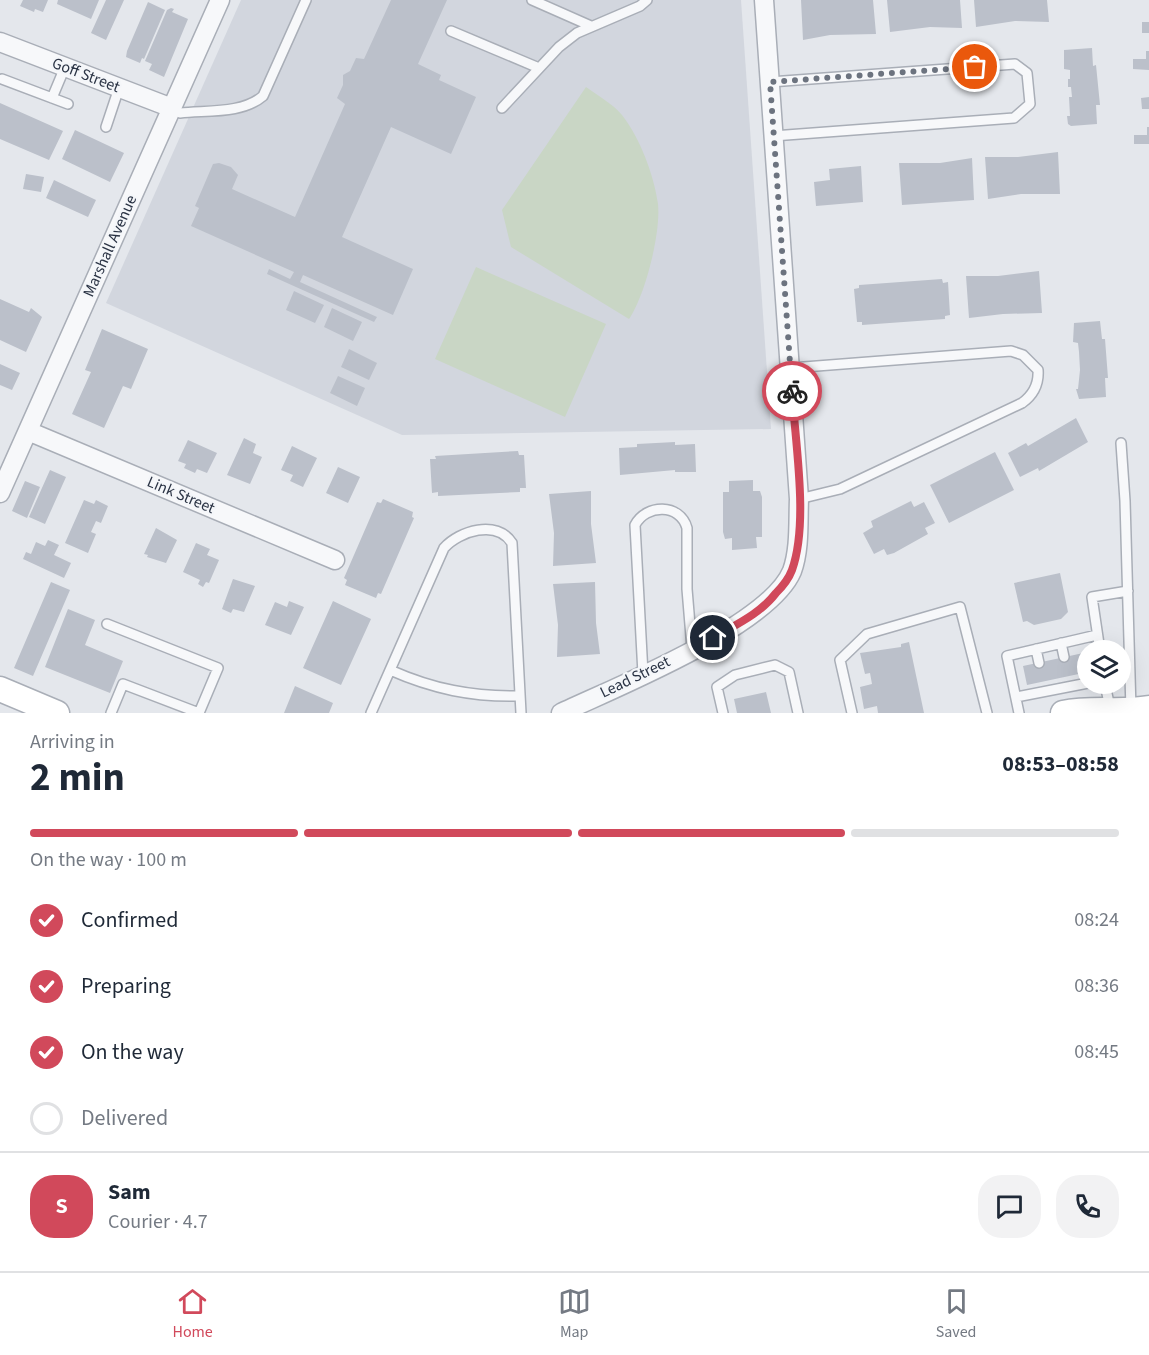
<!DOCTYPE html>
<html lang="en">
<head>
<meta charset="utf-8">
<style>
	:root { --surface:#fff; --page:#f2f2f3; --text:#1f2937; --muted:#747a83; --line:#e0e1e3; --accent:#d1495b }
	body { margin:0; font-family:"Source Sans 3",sans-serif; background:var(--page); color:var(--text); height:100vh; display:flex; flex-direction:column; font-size:22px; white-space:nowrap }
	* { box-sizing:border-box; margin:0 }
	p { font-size:20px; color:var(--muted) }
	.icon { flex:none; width:33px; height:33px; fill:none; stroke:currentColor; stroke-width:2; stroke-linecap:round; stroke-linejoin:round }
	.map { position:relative; height:713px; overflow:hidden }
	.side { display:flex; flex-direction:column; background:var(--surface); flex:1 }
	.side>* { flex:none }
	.fabs { position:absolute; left:1077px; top:640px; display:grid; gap:12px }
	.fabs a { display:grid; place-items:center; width:54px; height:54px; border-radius:50%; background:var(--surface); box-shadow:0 6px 24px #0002; font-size:30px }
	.pin { position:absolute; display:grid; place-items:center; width:51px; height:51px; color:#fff; margin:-26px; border:3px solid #fff; border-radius:50%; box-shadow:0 2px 6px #0007 }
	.courier { position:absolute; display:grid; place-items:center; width:60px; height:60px; margin:-30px; border:4px solid #d1495b; border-radius:50%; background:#fff; color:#222; box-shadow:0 2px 8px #0007 }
	.headline em { font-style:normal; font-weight:700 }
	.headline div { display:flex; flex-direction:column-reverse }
	.headline { display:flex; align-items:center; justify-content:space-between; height:102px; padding:0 30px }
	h1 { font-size:39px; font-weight:700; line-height:45px }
	.bar { display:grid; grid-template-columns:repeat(4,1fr); gap:9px 6px; align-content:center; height:72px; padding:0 30px }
	.bar i { height:8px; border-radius:4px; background:var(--line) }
	.bar .on { background:var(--accent) }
	.bar p { grid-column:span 4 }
	.line { display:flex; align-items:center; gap:15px; padding:0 30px; border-top:2px solid var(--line) }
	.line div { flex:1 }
	.round { display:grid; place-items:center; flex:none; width:63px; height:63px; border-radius:24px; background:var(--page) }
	ol { padding:0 30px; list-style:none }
	li { display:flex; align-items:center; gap:18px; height:66px }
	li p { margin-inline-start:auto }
	li .icon { padding:6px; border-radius:50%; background:var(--accent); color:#fff; stroke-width:4 }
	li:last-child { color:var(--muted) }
	li i { width:33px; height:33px; border:3px solid var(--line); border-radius:50% }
	.menu { display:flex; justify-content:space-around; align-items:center; height:84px; border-top:2px solid var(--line); background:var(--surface); font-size:16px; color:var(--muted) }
	.menu a { display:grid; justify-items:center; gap:3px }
	.menu .on { color:var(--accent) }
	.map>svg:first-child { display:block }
	.built { fill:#d2d6de }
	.green { fill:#c9d6c5 }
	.building { fill:#bbc0ca }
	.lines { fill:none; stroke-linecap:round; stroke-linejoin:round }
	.lane-casing { stroke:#a9aeb7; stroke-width:12 }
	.street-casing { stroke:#a9aeb7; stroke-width:21 }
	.secondary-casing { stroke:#a9aeb7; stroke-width:27 }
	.lane { stroke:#f7f8fa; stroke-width:9 }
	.street { stroke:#f7f8fa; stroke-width:18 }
	.secondary { stroke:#fff; stroke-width:24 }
	.done { stroke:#6c737f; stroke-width:6; stroke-dasharray:0 10.8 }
	.route { stroke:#d1495b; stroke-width:8 }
	.labels { text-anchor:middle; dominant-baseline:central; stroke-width:4.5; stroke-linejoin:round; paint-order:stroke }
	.street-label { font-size:16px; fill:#2b3445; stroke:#f4f6f9 }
</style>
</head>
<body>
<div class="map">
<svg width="1149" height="713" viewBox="0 0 1149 713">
	<rect width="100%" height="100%" fill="#e4e7ec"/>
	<path class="built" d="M241,0H741L771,429L402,435L106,303Z"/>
	<path class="green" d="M586,87C597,95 613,104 622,115C640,138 654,175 658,204C661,233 645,296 629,319L511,247L502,210Z
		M476,267L606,324L565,417L435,359Z"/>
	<path class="building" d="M23,0H48L43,12L35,9L34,12L20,6Z
		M58,0H99L91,19L57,4Z
		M106,0H124L106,40L91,33Z
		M391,0H447L418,64L441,75L439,80L476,97L451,154L391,127L342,237L413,269L393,315L303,275L300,282L377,317L374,322L267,274L269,269L290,279L294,272L191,226L199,208L195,206L213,164L219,163L231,167L238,175L232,189L295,217L345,104L337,98L343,85V75L350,71L356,58L364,59Z
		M801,0H873L876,34L830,35L803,40Z
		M887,0H960L962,28L930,27L890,32Z
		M974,0H1047L1049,22L1015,21L976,27Z
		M148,2L165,10L144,59L142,58L140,63L126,57L127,51Z
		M171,8L174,9L172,12L188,19L164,77L149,70L152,64L145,61L167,10Z
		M1142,22H1149V33H1142Z
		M1092,48L1093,66L1096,65L1100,105H1096L1097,124L1071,126L1068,124L1067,116H1070L1069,97H1072L1071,87H1068V79H1070V70L1064,69V50Z
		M1146,51H1149V70L1133,69V59H1146Z
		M1149,97V109H1142L1141,98Z
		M0,103L63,131L49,160L0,139Z
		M1147,127H1149V144H1134V135H1147Z
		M75,130L124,153L110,182L62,159Z
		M1058,152L1060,194H1021L988,199L985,157H1018Z
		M972,158L974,200L902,205L899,163H940Z
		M861,166L863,202L816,206L814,182L830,180L829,169Z
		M26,174L44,177L41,192L23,189Z
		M54,180L96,200L88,217L46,198Z
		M1039,271L1042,313L1003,314L969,318L966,276H998Z
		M942,279L943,283L948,282L950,315L945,316V319L862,325V322H857L854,289L859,288V285Z
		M294,291L324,305L315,323L286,310Z
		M0,299L29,312L31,308L42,317L26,352L0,340Z
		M332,308L362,322L353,341L324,327Z
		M1100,321L1102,339H1105L1108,378H1105L1106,397L1079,399L1076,389H1078L1080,370L1079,352L1078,343L1073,342L1074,323Z
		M102,329L148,349L131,389L123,386L104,428L72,414L91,372L85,370Z
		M349,349L377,363L369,380L341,367Z
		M0,364L20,373L12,390L0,385Z
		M338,376L365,388L357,406L330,393Z
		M1076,418L1088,442L1039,471L1038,468L1020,477L1008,453L1026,443L1028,446Z
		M244,438L256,444L253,453L262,457L250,484L227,475Z
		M188,440L217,453L207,473L197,469L195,473L184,468L186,464L178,461Z
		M675,442V445L695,444L696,472H675V470L620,475L619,448L637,447V444Z
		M292,446L317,458L303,487L290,481L293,475L281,470Z
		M518,451L519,455H524L526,488H520V492L438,496V492L432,493L430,459H436L435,456Z
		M995,452L1014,490L949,523L930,485Z
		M338,467L360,477L348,503L326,493Z
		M50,470L66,477L45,524L29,517Z
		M753,480V491H760L762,497V537H756L757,548L732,550V538L725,539L723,532V492H729V481Z
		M25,481L40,487L27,518L12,511Z
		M591,491V524L596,563L553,566L554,533L549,494Z
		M383,499L413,512L412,517L414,518L381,594L378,593L376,598L345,585L347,580L344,578L377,502L381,503Z
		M84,500L94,504L96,500L108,506L101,523L96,521L91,532L96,534L88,553L65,543Z
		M911,501L914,507L924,502L935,523L925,528L928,534L894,553L887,555L884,549L874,554L863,533L873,527L871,521Z
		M156,528L177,540L166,563L147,557L148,555L144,554Z
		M48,540L59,545L54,555L71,563L64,578L23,559L26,552L31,554L36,542L45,546Z
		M196,543L210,549L207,555L219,560L209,583L206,582L203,587L198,584L200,580L183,572Z
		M1060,573L1068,612L1061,619L1034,625L1027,621L1023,622L1014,583Z
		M233,579L255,586L244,612L233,609L231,613L222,609Z
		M51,582L70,590L33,676L14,668Z
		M595,582L596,623L600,654L557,657L558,625L553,584Z
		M289,601L304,607L291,635L265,625L275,602L287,607Z
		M333,601L371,619L341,685L303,668Z
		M68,609L95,620L85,645L123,661L110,693L45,667Z
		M909,642L924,713H878L877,706L864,709L860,687L872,684L870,673L865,674L860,653L901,647V644Z
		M1088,652V672L1027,685L1023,666Z
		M295,686L333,703L329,713H284Z
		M766,692L771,713H737L734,699Z"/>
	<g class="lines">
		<g class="lane-casing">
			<path id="lane" d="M532,0L591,26
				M451,31L539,68
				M2,79L68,104
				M770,82L1015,64L1027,73L1030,104L1014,118L773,136
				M52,98L65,67
				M172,108L180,113C207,110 242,114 263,96L306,0
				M502,108L559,47L577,33L640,6L647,0
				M106,127L119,88
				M791,368L1011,351L1023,355L1038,370C1039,384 1033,395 1022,403L840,489L799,499
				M1121,443L1125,501L1131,710
				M107,624L218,668L199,713L123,684L111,713
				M1061,643L1064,657
				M1036,649L1039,663
				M1100,651L1092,597L1128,591
				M390,670C433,689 472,697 520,696
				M643,674L635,525C646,504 680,503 687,528V589L692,649
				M1105,684L1110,708
				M1016,697L1088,683
				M371,713L444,548C459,531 497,519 512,543L521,713
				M723,713L717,687L735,675L775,665L789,672L798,713
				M852,713L840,660L867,634L960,607L987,713
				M1019,713L1007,656L1097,635"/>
		</g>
		<g class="street-casing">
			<path id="street" d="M0,42L172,108
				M28,431L335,560
				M0,493L220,0
				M561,713C616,687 769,626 792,571C800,549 798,522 799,499L764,0"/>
		</g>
		<g class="secondary-casing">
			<path id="secondary" d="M0,689L57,713
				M1063,713C1092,707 1121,713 1149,708"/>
		</g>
		<use href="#lane" class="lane"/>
		<use href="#street" class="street"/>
		<use href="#secondary" class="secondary"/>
	</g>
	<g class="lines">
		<path class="done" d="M792,391L770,82L975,67"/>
		<path class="route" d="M713,638C735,625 760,614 776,593C782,587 789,578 792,570C809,523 795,442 792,391"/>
	</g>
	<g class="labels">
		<g class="street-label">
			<text transform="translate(86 75) rotate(21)">Goff Street</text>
			<text transform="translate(110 246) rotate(-66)">Marshall Avenue</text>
			<text transform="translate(181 495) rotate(23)">Link Street</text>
			<text transform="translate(635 677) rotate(-26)">Lead Street</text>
		</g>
	</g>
</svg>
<div class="fabs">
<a><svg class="icon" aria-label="layers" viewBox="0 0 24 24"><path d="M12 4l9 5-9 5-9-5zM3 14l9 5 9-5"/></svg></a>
</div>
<div class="pin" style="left:975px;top:67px;background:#ea580c"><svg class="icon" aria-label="bag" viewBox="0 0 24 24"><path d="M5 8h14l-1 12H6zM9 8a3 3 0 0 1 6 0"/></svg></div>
<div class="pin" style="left:713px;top:638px;background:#1f2937"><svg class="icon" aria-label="home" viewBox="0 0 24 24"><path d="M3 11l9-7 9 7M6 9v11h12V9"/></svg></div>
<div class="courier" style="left:792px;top:391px"><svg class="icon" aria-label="bike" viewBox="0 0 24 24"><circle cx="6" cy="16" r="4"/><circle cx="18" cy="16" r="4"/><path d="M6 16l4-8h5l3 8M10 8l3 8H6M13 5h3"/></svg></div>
</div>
<section class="side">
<div class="headline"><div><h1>2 min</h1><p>Arriving in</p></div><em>08:53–08:58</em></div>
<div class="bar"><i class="on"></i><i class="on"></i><i class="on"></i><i></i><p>On the way · 100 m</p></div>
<ol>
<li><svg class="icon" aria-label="check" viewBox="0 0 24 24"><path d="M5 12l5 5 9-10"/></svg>Confirmed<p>08:24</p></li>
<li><svg class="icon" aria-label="check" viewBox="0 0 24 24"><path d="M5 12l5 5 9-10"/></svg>Preparing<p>08:36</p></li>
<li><svg class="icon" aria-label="check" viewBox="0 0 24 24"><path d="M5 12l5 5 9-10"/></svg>On the way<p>08:45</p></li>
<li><i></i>Delivered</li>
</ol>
<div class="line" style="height:108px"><b class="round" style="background:var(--accent);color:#fff">S</b><div><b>Sam</b><p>Courier · 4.7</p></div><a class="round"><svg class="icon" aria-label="chat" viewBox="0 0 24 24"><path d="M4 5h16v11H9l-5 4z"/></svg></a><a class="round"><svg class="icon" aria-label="phone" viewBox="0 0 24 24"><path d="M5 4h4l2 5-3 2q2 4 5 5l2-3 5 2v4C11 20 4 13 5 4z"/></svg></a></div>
</section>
<nav class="menu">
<a class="on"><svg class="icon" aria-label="home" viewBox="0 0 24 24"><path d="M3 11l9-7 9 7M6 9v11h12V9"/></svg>Home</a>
<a><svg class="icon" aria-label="map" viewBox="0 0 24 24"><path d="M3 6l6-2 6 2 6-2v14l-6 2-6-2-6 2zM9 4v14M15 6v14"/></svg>Map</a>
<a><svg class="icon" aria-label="saved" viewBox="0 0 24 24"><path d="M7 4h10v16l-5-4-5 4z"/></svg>Saved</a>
</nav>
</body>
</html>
